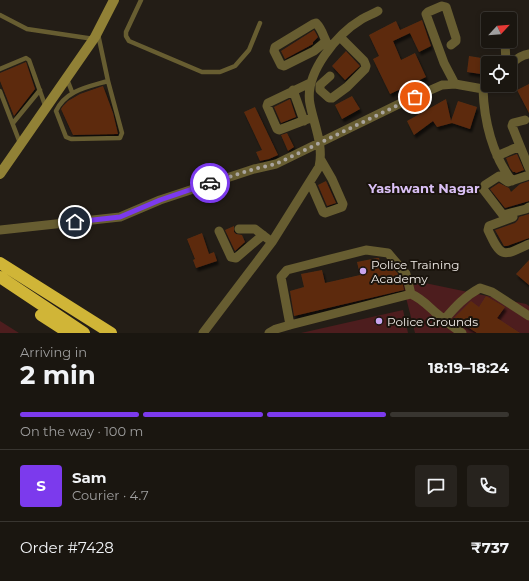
<!DOCTYPE html>
<html lang="en">
<head>
<meta charset="utf-8">
<style>
	:root { --surface:#1a1610; --page:#27231e; --text:#f1f3f6; --muted:#9f9f9f; --line:#383530; --accent:#7c3aed }
	body { margin:0; font-family:Montserrat,sans-serif; background:var(--page); color:var(--text); height:100vh; display:flex; flex-direction:column; font-size:15px; white-space:nowrap }
	* { box-sizing:border-box; margin:0 }
	p { font-size:13px; color:var(--muted) }
	.icon { flex:none; width:22px; height:22px; fill:none; stroke:currentColor; stroke-width:2; stroke-linecap:round; stroke-linejoin:round }
	.map { position:relative; height:333px; overflow:hidden }
	.sheet { display:flex; flex-direction:column; background:var(--surface); flex:1 }
	.sheet>* { flex:none }
	.needle { width:26px; rotate:64deg }
	.buttons { position:absolute; left:481px; top:12px; display:grid; gap:8px }
	.buttons a { display:grid; place-items:center; width:36px; height:36px; border-radius:4px; background:var(--surface); box-shadow:0 2px 6px #0003,0 0 0 1px var(--line); font-size:20px }
	.pin { position:absolute; display:grid; place-items:center; width:34px; height:34px; color:#fff; margin:-17px; border:2px solid #fff; border-radius:50%; box-shadow:0 1px 4px #0007 }
	.courier { position:absolute; display:grid; place-items:center; width:40px; height:40px; margin:-20px; border:3px solid #7c3aed; border-radius:50%; background:#fff; color:#222; box-shadow:0 1px 5px #0007 }
	.summary em { font-style:normal; font-weight:700 }
	.summary div { display:flex; flex-direction:column-reverse }
	.summary { display:flex; align-items:center; justify-content:space-between; height:68px; padding:0 20px }
	h1 { font-size:26px; font-weight:700; line-height:30px }
	.bar { display:grid; grid-template-columns:repeat(4,1fr); gap:6px 4px; align-content:center; height:48px; padding:0 20px }
	.bar i { height:5px; border-radius:3px; background:var(--line) }
	.bar .on { background:var(--accent) }
	.bar p { grid-column:span 4 }
	.line { display:flex; align-items:center; gap:10px; padding:0 20px; border-top:1px solid var(--line) }
	.line div { flex:1 }
	.round { display:grid; place-items:center; flex:none; width:42px; height:42px; border-radius:4px; background:var(--page) }
	.map>svg:first-child { display:block }
	.green { fill:#4d1d1e }
	.building { fill:#5d2c11; filter:url(#shadow) }
	.lines { fill:none; stroke-linecap:round; stroke-linejoin:round }
	.lane { stroke:#675d31; stroke-width:4.5 }
	.street { stroke:#675d31; stroke-width:9 }
	.secondary { stroke:#918136; stroke-width:10 }
	.highway { stroke:#d0b537; stroke-width:12 }
	.done { stroke:#a9a49e; stroke-width:4; stroke-dasharray:0 7.2 }
	.route { stroke:#7c3aed; stroke-width:5 }
	.poi-dot { fill:#c9a5ee; stroke:#1a140d; stroke-width:1.5 }
	.labels { text-anchor:middle; dominant-baseline:central; stroke-width:4; stroke-linejoin:round; paint-order:stroke }
	.poi-label { font-size:12px; fill:#f1ece8; stroke:#1a140d; text-anchor:start }
	.neighbourhood-label { font-size:13px; font-weight:bold; fill:#dac0f6; stroke:#1a140d }
</style>
</head>
<body>
<div class="map">
<svg width="529" height="333" viewBox="0 0 529 333">
	<defs>
		<filter id="shadow"><feDropShadow dx="2" dy="3.5" stdDeviation="1" flood-color="#0009"/></filter>
	</defs>
	<rect width="100%" height="100%" fill="#231d16"/>
	<path class="green" d="M401,278L526,304L529,306V333H415Z
		M403,310L408,333H301Z
		M0,321L19,333H0Z"/>
	<path class="building" d="M422,20L431,46L419,52L410,33L393,41L401,60L415,53L426,77L390,94L373,59L379,56L369,35L396,21L400,30Z
		M314,30L318,37L313,42V44L285,59L281,51Z
		M346,51L360,66L345,80L332,66Z
		M469,56L488,59V75L467,72Z
		M26,62L35,89L14,116L0,81V73Z
		M529,84V113L517,90Z
		M103,86L113,113L118,134L73,135L61,109L63,106L68,101L80,94Z
		M352,96L360,109L342,119L335,105Z
		M290,99L296,117L281,123L274,107Z
		M446,99L451,121L458,101L477,107L470,129L452,123L437,127L433,121L414,135L407,121Z
		M255,107L278,155L269,159L260,161L256,152L262,150L244,112Z
		M287,133L294,147L288,151L281,135Z
		M517,154L524,170L516,173L515,172H513L510,168L506,158Z
		M326,181L336,203L327,206L318,185Z
		M529,181V201L505,208L490,189L499,183L509,188L511,192L520,184Z
		M529,214V238L507,246H504L495,230L515,223L518,220L519,217Z
		M234,226V232L236,234L242,235L245,242L235,251L225,230Z
		M202,233L209,254L214,252L217,261L196,268L193,260L195,259L187,239Z
		M377,258H379L382,270L393,268L401,277L404,290L294,316L290,291L304,287L301,274L322,270L325,283L360,275L357,262Z
		M529,260V285L516,274Z
		M486,296L505,307L497,318L520,333H477L454,318L471,301L479,307Z"/>
	<g class="lines">
		<path class="lane" d="M141,0L126,32V36L129,41L202,72H220L235,66L249,50L260,23
			M0,15L27,29L94,39
			M98,34L108,81L122,133L120,138L71,139L66,137L56,111C66,90 88,87 108,81
			M0,69L26,58L29,60L46,108
			M67,79L72,92
			M0,91L20,143
			M13,123L40,90"/>
		<path class="street" d="M325,42L314,51L284,66L281,65L274,51L275,47L313,24L316,23C324,31 323,39 330,48
			M505,42L506,63
			M451,45L456,41V38L446,7L442,6L428,12L426,14L444,63L455,84
			M510,65C515,60 521,55 529,54
			M330,76L320,85V90L329,98H332L347,87L365,69L366,66L364,61L340,37
			M310,83L268,103L267,106L277,129L279,130L313,117
			M483,89C484,120 492,155 512,181
			M293,90L304,121
			M520,146L512,126L513,123L525,120
			M497,156L520,146L529,168
			M529,175L508,182L499,176L485,185L483,189L503,215L526,209L529,207
			M310,182L323,212L325,213L342,207L343,204L332,179L321,160
			M513,217L489,226L488,230C501,258 502,257 529,244
			M239,229H255L268,239
			M0,230L120,217L160,200L254,169L276,164L401,103L442,85L455,84L483,89L489,85
			M219,231L231,257L236,258L263,235
			M444,320C455,307 465,296 480,288L492,292L529,316
			M290,325L281,277L287,270L366,250L388,253L406,274L411,294
			M203,333L272,242L319,167C324,145 314,125 310,104C304,73 337,34 362,19C367,16 373,14 378,11
			M269,333L276,329L290,325L411,294C421,298 428,306 436,313C444,320 453,327 462,333"/>
		<path class="secondary" d="M0,174L95,37L114,0"/>
		<path class="highway" d="M0,263L111,333
			M0,277L84,333
			M41,315L69,333"/>
	</g>
	<g class="lines">
		<path class="done" d="M210,183L254,169L276,164L415,97"/>
		<path class="route" d="M75,222L120,217L160,200L210,183"/>
	</g>
	<g class="poi-dot">
		<circle cx="363" cy="271" r="4"/>
		<circle cx="379" cy="321" r="4"/>
	</g>
	<g class="labels">
		<g class="poi-label">
			<text x="371" y="264">Police Training<tspan x="371" dy="14">Academy</tspan></text>
			<text x="387" y="321">Police Grounds</text>
		</g>
		<g class="neighbourhood-label">
			<text x="424" y="188">Yashwant Nagar</text>
		</g>
	</g>
</svg>
<div class="buttons">
<a><svg class="needle" viewBox="-14 -14 28 28"><path d="M0-13l5 13h-10z" fill="#e53935"/><path d="M0 13l5-13h-10z" fill="#9f9f9f"/></svg></a>
<a><svg class="icon" aria-label="locate" viewBox="0 0 24 24"><circle cx="12" cy="12" r="6"/><path d="M12 2v4M12 18v4M2 12h4M18 12h4"/></svg></a>
</div>
<div class="pin" style="left:415px;top:97px;background:#ea580c"><svg class="icon" aria-label="bag" viewBox="0 0 24 24"><path d="M5 8h14l-1 12H6zM9 8a3 3 0 0 1 6 0"/></svg></div>
<div class="pin" style="left:75px;top:222px;background:#1f2937"><svg class="icon" aria-label="home" viewBox="0 0 24 24"><path d="M3 11l9-7 9 7M6 9v11h12V9"/></svg></div>
<div class="courier" style="left:210px;top:183px"><svg class="icon" aria-label="car" viewBox="0 0 24 24"><path d="M5 17H2v-5l4-1 3-4h7l3 4 3 1v5h-3M9 17h6M6 11h13"/><circle cx="7" cy="17" r="2"/><circle cx="17" cy="17" r="2"/></svg></div>
</div>
<section class="sheet">
<div class="summary"><div><h1>2 min</h1><p>Arriving in</p></div><em>18:19–18:24</em></div>
<div class="bar"><i class="on"></i><i class="on"></i><i class="on"></i><i></i><p>On the way · 100 m</p></div>
<div class="line" style="height:72px"><b class="round" style="background:var(--accent);color:#fff">S</b><div><b>Sam</b><p>Courier · 4.7</p></div><a class="round"><svg class="icon" aria-label="chat" viewBox="0 0 24 24"><path d="M4 5h16v11H9l-5 4z"/></svg></a><a class="round"><svg class="icon" aria-label="phone" viewBox="0 0 24 24"><path d="M5 4h4l2 5-3 2q2 4 5 5l2-3 5 2v4C11 20 4 13 5 4z"/></svg></a></div>
<div class="line" style="height:52px"><div>Order #7428</div><b>₹737</b></div>
</section>
</body>
</html>
